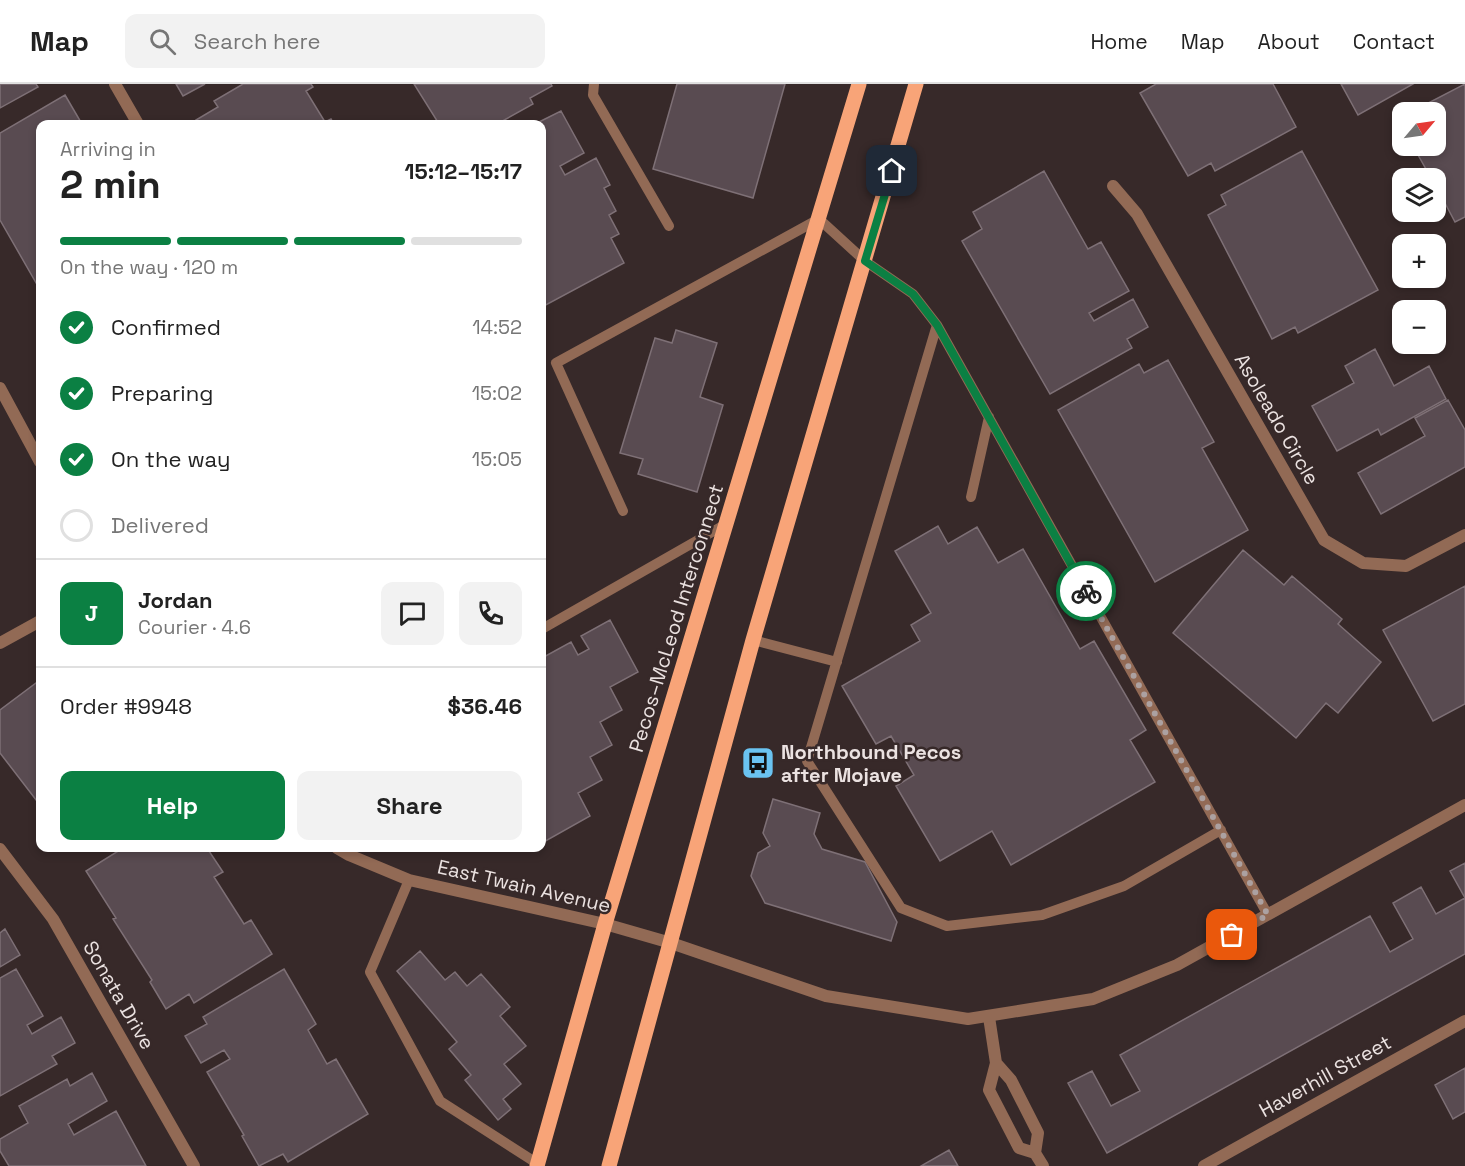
<!DOCTYPE html>
<html lang="en">
<head>
<meta charset="utf-8">
<style>
	:root { --surface:#fff; --page:#f2f2f2; --text:#222; --muted:#767676; --line:#e0e0e0; --accent:#0b8043 }
	body { margin:0; font-family:"Space Grotesk",sans-serif; background:var(--page); color:var(--text); height:100vh; display:flex; flex-direction:column; font-size:22px; white-space:nowrap }
	* { box-sizing:border-box; margin:0 }
	p { font-size:20px; color:var(--muted) }
	.icon { flex:none; width:33px; height:33px; fill:none; stroke:currentColor; stroke-width:2; stroke-linecap:round; stroke-linejoin:round }
	.map { position:relative; flex:1; overflow:hidden }
	.details { position:absolute; left:36px; top:36px; width:510px; height:732px; display:flex; flex-direction:column; background:var(--surface); border-radius:12px; box-shadow:0 3px 9px #0003 }
	.details>* { flex:none }
	.needle { width:39px; rotate:61deg }
	.tools { position:absolute; left:1392px; top:18px; display:grid; gap:12px }
	.tools a { display:grid; place-items:center; width:54px; height:54px; border-radius:12px; background:var(--surface); box-shadow:0 3px 9px #0003; font-size:30px }
	.pin { position:absolute; display:grid; place-items:center; width:51px; height:51px; color:#fff; margin:-26px; border-radius:12px; box-shadow:0 3px 9px #0006 }
	.courier { position:absolute; display:grid; place-items:center; width:60px; height:60px; margin:-30px; border:4px solid #0b8043; border-radius:50%; background:#fff; color:#222; box-shadow:0 2px 8px #0007 }
	.headline em { font-style:normal; font-weight:800 }
	.headline div { display:flex; flex-direction:column-reverse }
	.headline { display:flex; align-items:center; justify-content:space-between; height:102px; padding:0 24px }
	h1 { font-size:39px; font-weight:800; line-height:45px }
	.bar { display:grid; grid-template-columns:repeat(4,1fr); gap:9px 6px; align-content:center; height:72px; padding:0 24px }
	.bar i { height:8px; border-radius:4px; background:var(--line) }
	.bar .on { background:var(--accent) }
	.bar p { grid-column:span 4 }
	.line { display:flex; align-items:center; gap:15px; padding:0 24px; border-top:2px solid var(--line) }
	.line div { flex:1 }
	.round { display:grid; place-items:center; flex:none; width:63px; height:63px; border-radius:12px; background:var(--page) }
	ol { padding:0 24px; list-style:none }
	li { display:flex; align-items:center; gap:18px; height:66px }
	li p { margin-inline-start:auto }
	li .icon { padding:6px; border-radius:50%; background:var(--accent); color:#fff; stroke-width:4 }
	li:last-child { color:var(--muted) }
	li i { width:33px; height:33px; border:3px solid var(--line); border-radius:50% }
	.cta { display:flex; gap:12px; margin-top:auto; padding:12px 24px }
	.cta a { flex:1; height:69px; border-radius:12px; background:var(--accent); color:#fff; font-size:24px; font-weight:800; line-height:69px; text-align:center }
	.cta a+a { background:var(--page); color:var(--text) }
	header { display:flex; align-items:center; gap:36px; box-sizing:border-box; height:84px; padding:0 30px; background:var(--surface); border-bottom:2px solid var(--line) }
	header strong { font-size:28px }
	nav { display:flex; gap:33px; margin-inline-start:auto; font-size:21px }
	.search { width:420px; height:54px; background:var(--page); display:flex; align-items:center; gap:15px; box-sizing:border-box; padding:0 21px; border-radius:12px; color:var(--muted); font-size:22px }
	.map>svg:first-child { display:block }
	.building { fill:#594b51; stroke:#7e7076; stroke-width:1.5 }
	.lines { fill:none; stroke-linecap:round; stroke-linejoin:round }
	.service { stroke:#926a55; stroke-width:10 }
	.minor { stroke:#926a55; stroke-width:12 }
	.tertiary { stroke:#926a55; stroke-width:12 }
	.primary { stroke:#f8a478; stroke-width:15 }
	.done { stroke:#aca1a1; stroke-width:6; stroke-dasharray:0 10.8 }
	.route { stroke:#0b8043; stroke-width:8 }
	.labels { text-anchor:middle; dominant-baseline:central; stroke-width:5; stroke-linejoin:round; paint-order:stroke }
	.street-label { font-size:20px; fill:#ebe2e1; stroke:#372929 }
	.poi-label { font-size:20px; font-weight:bold; fill:#ebe2e1; stroke:#372929; text-anchor:start }
</style>
</head>
<body>
<header>
<strong>Map</strong>
<div class="search"><svg class="icon" aria-label="search" viewBox="0 0 24 24"><circle cx="10" cy="10" r="6"/><path d="M15 15l6 6"/></svg>Search here</div>
<nav><a>Home</a><a>Map</a><a>About</a><a>Contact</a></nav>
</header>
<div class="map">
<svg width="1465" height="1082" viewBox="0 0 1465 1082">
	<rect width="100%" height="100%" fill="#372929"/>
	<path class="building" d="M0,0H36L38,3L0,24Z
		M176,0H205L183,12Z
		M243,0H311L313,3L306,7L325,38L331,35L334,40H199L196,36L218,23L214,17Z
		M414,0H551L552,2L530,14L533,20L497,40H439Z
		M677,0H785L753,114L653,85Z
		M1156,0H1273L1296,43L1215,87L1211,79L1188,92L1140,9Z
		M1341,0H1413L1358,31Z
		M1465,0V133L1455,138L1436,102V94H1431L1413,62H1436V28H1411Z
		M65,11L82,40H40L39,204L0,136V49Z
		M561,27L584,69L560,82L565,91L596,74L610,101L604,104L616,127L609,131L619,150L611,154L624,179L542,223V40H535Z
		M1302,67L1378,206L1298,249L1295,243L1272,255L1208,131L1226,121L1221,111Z
		M1044,87L1088,165L1101,158L1129,207L1089,229L1094,237L1133,215L1148,243L1127,255L1132,264L1050,310L962,157L982,145L973,128Z
		M676,246L717,259L700,313L723,321L697,408L638,390L643,375L620,369L655,254L672,259Z
		M1375,265L1394,302L1429,282L1446,315L1381,351L1378,345L1337,367L1312,322L1354,299L1345,282Z
		M1168,276L1214,358L1202,364L1248,446L1155,498L1058,326L1139,280L1144,289Z
		M1448,316L1465,346V383L1381,430L1358,389L1425,352L1415,334Z
		M938,442L948,460L977,443L998,479L1023,465L1080,565L1094,557L1146,646L1130,656L1155,698L1011,781L992,747L940,777L896,702L914,691L891,652L876,660L842,602L920,557L911,541L931,529L895,467Z
		M1243,466L1284,501L1292,492L1342,535L1338,540L1381,578L1338,629L1326,619L1296,654L1173,549Z
		M1465,502V620L1433,637L1383,546Z
		M610,536L638,588L610,603L622,626L600,638L612,661L590,673L602,696L578,709L590,732L542,759V662L544,661L542,657V634L544,633L542,628V574L571,558L578,571L589,565L581,552Z
		M40,596V721L0,669V626Z
		M773,715L820,729L814,750L822,765L865,778L897,838L891,857L765,819L751,792L758,769L770,762L763,749Z
		M123,764H207L223,788L214,793L244,840L251,836L272,870L194,919L189,910L166,925L150,898L152,896L113,835L116,834L86,787Z
		M1465,779V870L1107,1069L1068,999L1092,987L1111,1022L1140,1007L1120,971L1370,832L1390,868L1413,855L1393,819L1421,803L1436,830L1465,814L1450,787Z
		M5,845L20,871L0,883V849Z
		M420,867L445,896L455,888L467,902L481,890L510,923L500,932L526,962L504,980L521,1000L503,1015L511,1025L498,1036L465,996L471,991L449,965L457,958L397,887Z
		M16,885L43,932L27,941L32,950L61,933L75,959L52,972L57,980L0,1012V894Z
		M284,885L316,940L308,946L327,980L336,975L368,1030L288,1078L283,1070L259,1082L242,1052L244,1051L207,988L230,975L224,966L201,979L185,952L207,940L203,933Z
		M1465,984V1028L1453,1035L1435,1001Z
		M92,989L107,1017L68,1040L74,1051L116,1027L146,1082H9L0,1067V1055L28,1039L19,1022L67,995L70,1002Z
		M949,1066L958,1082H921Z"/>
	<g class="lines">
		<path class="service" d="M594,0L593,11L669,142
			M937,241L807,677L901,824L947,842L1042,831L1124,802L1221,746
			M971,413L989,333
			M623,427L556,279L819,135L865,177L913,210L937,241L1268,831
			M542,545L726,440
			M753,556L837,578
			M409,796L370,888L440,1017L538,1080"/>
		<path class="minor" d="M115,0L138,40
			M1113,102L1137,130L1324,456L1363,479L1406,482L1465,451
			M0,559L40,537
			M0,765L53,835L194,1082
			M989,933L996,979L989,1006L1019,1064L1035,1069L1043,1082
			M996,979L1011,996L1038,1049L1035,1069
			M1204,1082L1465,937"/>
		<path class="tertiary" d="M0,304L40,378
			M337,764L349,771L409,796L605,840L671,859L826,912L968,935L1093,915L1177,881L1465,721"/>
		<path class="primary" d="M537,1082L605,840L859,0
			M609,1082L753,556L916,0"/>
	</g>
	<g class="lines">
		<path class="done" d="M1086,507L1268,831L1232,851"/>
		<path class="route" d="M892,87L865,177L913,210L937,241L1086,507"/>
	</g>
	<defs>
		<g id="bus-square" transform="scale(1.725)"><rect x="-9" y="-9" width="18" height="18" rx="4" fill="#6ac3f1" stroke="#372929"/><path d="M-5-6H5V4H4V6H2V4H-2V6H-4V4H-5ZM-3.5-4V0h7V-4ZM-3.5 1.2v1.5H-2V1.2ZM2 1.2v1.5H3.5V1.2Z" fill="#111"/></g>
	</defs>
	<g fill-rule="evenodd">
		<use href="#bus-square" x="758" y="679"/>
	</g>
	<g class="labels">
		<g class="street-label">
			<text transform="translate(1277 335) rotate(60)">Asoleado Circle</text>
			<text transform="translate(676 534) rotate(-73)">Pecos–McLeod Interconnect</text>
			<text transform="translate(524 802) rotate(13)">East Twain Avenue</text>
			<text transform="translate(119 911) rotate(60)">Sonata Drive</text>
			<text transform="translate(1325 992) rotate(-29)">Haverhill Street</text>
		</g>
		<g class="poi-label">
			<text x="781" y="668">Northbound Pecos<tspan x="781" dy="23">after Mojave</tspan></text>
		</g>
	</g>
</svg>
<div class="tools">
<a><svg class="needle" viewBox="-14 -14 28 28"><path d="M0-13l5 13h-10z" fill="#e53935"/><path d="M0 13l5-13h-10z" fill="#767676"/></svg></a>
<a><svg class="icon" aria-label="layers" viewBox="0 0 24 24"><path d="M12 4l9 5-9 5-9-5zM3 14l9 5 9-5"/></svg></a>
<a>+</a>
<a>−</a>
</div>
<div class="pin" style="left:1232px;top:851px;background:#ea580c"><svg class="icon" aria-label="bag" viewBox="0 0 24 24"><path d="M5 8h14l-1 12H6zM9 8a3 3 0 0 1 6 0"/></svg></div>
<div class="pin" style="left:892px;top:87px;background:#1f2937"><svg class="icon" aria-label="home" viewBox="0 0 24 24"><path d="M3 11l9-7 9 7M6 9v11h12V9"/></svg></div>
<div class="courier" style="left:1086px;top:507px"><svg class="icon" aria-label="bike" viewBox="0 0 24 24"><circle cx="6" cy="16" r="4"/><circle cx="18" cy="16" r="4"/><path d="M6 16l4-8h5l3 8M10 8l3 8H6M13 5h3"/></svg></div>
<section class="details">
<div class="headline"><div><h1>2 min</h1><p>Arriving in</p></div><em>15:12–15:17</em></div>
<div class="bar"><i class="on"></i><i class="on"></i><i class="on"></i><i></i><p>On the way · 120 m</p></div>
<ol>
<li><svg class="icon" aria-label="check" viewBox="0 0 24 24"><path d="M5 12l5 5 9-10"/></svg>Confirmed<p>14:52</p></li>
<li><svg class="icon" aria-label="check" viewBox="0 0 24 24"><path d="M5 12l5 5 9-10"/></svg>Preparing<p>15:02</p></li>
<li><svg class="icon" aria-label="check" viewBox="0 0 24 24"><path d="M5 12l5 5 9-10"/></svg>On the way<p>15:05</p></li>
<li><i></i>Delivered</li>
</ol>
<div class="line" style="height:108px"><b class="round" style="background:var(--accent);color:#fff">J</b><div><b>Jordan</b><p>Courier · 4.6</p></div><a class="round"><svg class="icon" aria-label="chat" viewBox="0 0 24 24"><path d="M4 5h16v11H9l-5 4z"/></svg></a><a class="round"><svg class="icon" aria-label="phone" viewBox="0 0 24 24"><path d="M5 4h4l2 5-3 2q2 4 5 5l2-3 5 2v4C11 20 4 13 5 4z"/></svg></a></div>
<div class="line" style="height:78px"><div>Order #9948</div><b>$36.46</b></div>
<div class="cta"><a>Help</a><a>Share</a></div>
</section>
</div>
</body>
</html>
